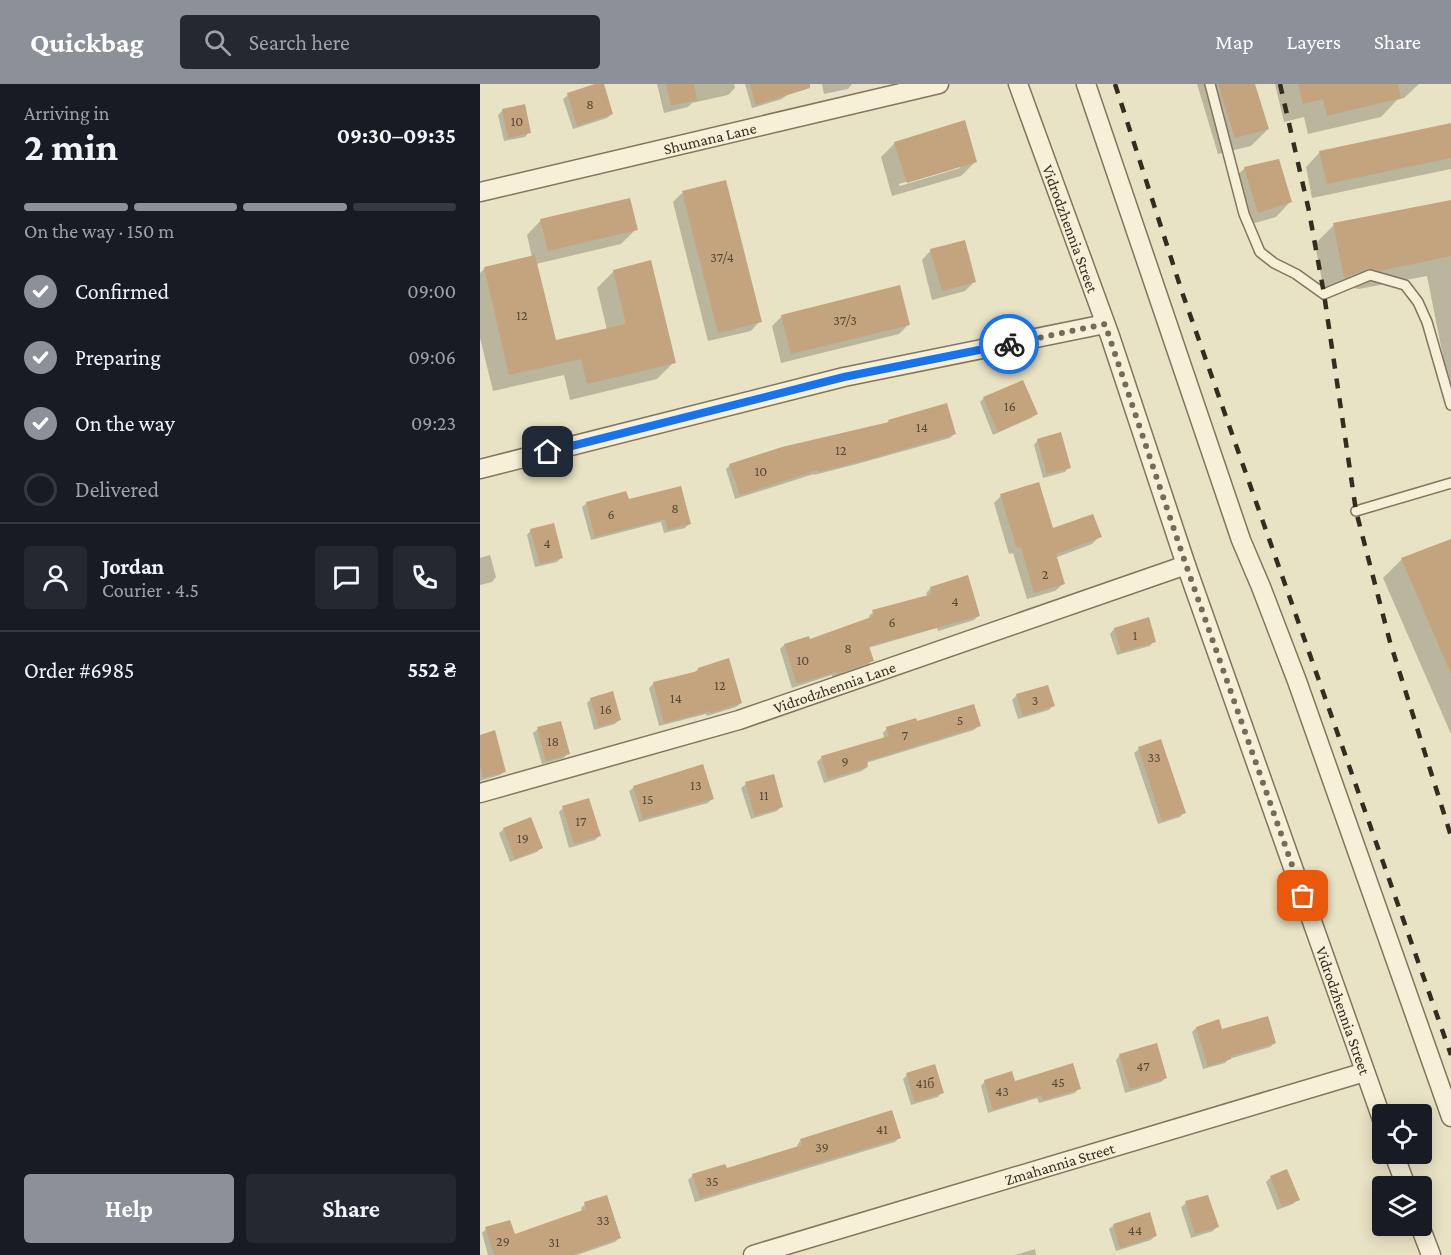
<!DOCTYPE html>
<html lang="en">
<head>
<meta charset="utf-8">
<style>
	:root { --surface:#171b24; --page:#242831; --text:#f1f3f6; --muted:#9ea1a6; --line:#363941; --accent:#8c9099 }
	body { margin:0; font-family:"Crimson Pro",serif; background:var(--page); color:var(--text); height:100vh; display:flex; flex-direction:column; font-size:22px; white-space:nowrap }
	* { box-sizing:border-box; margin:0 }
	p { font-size:20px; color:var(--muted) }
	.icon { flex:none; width:33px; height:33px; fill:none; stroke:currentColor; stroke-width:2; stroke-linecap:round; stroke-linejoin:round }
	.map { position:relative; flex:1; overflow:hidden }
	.sheet { display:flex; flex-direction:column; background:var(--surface); width:480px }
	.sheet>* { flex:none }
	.fabs { position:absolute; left:892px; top:1020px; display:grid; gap:12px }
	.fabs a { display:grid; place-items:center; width:60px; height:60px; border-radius:6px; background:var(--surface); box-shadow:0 3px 15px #0003; font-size:30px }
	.pin { position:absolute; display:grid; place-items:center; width:51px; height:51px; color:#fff; margin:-26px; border-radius:12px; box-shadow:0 3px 9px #0006 }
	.courier { position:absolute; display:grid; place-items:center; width:60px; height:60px; margin:-30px; border:4px solid #1a73e8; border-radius:50%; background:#fff; color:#222; box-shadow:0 2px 8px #0007 }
	.summary em { font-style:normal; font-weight:700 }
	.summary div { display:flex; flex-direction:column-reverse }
	.summary { display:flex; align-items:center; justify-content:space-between; height:102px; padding:0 24px }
	h1 { font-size:39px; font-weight:700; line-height:45px }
	.bar { display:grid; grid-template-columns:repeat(4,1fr); gap:9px 6px; align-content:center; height:72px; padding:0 24px }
	.bar i { height:8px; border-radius:4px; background:var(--line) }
	.bar .active { background:var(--accent) }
	.bar p { grid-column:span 4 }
	.line { display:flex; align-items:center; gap:15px; padding:0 24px; border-top:2px solid var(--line) }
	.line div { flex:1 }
	.round { display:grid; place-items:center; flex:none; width:63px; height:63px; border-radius:6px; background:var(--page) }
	ol { padding:0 24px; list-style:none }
	li { display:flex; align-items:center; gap:18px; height:66px }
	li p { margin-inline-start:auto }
	li .icon { padding:6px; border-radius:50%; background:var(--accent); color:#fff; stroke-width:4 }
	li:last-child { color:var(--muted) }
	li i { width:33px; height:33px; border:3px solid var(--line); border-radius:50% }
	.cta { display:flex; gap:12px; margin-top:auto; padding:12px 24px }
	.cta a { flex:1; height:69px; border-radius:6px; background:var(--accent); color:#fff; font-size:24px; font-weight:700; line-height:69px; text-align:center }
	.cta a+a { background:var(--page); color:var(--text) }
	header { display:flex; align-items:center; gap:36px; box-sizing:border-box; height:84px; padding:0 30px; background:var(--accent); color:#fff }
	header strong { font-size:28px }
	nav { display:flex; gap:33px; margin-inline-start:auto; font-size:21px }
	.search { width:420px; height:54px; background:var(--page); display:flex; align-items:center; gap:15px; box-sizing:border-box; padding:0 21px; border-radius:6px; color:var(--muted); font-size:22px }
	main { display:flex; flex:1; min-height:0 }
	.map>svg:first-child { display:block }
	.shadow { fill:#0003; fill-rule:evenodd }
	.building { fill:#c3a47f }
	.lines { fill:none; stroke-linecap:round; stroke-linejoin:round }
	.lane-casing { stroke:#82755d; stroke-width:12 }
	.street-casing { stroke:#82755d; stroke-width:21 }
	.lane { stroke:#f5f0d7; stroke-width:9 }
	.street { stroke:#f5f0d7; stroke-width:18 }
	.rail { stroke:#342c1f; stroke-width:4.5; stroke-dasharray:10 10; stroke-linecap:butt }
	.done { stroke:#736c59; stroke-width:6; stroke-dasharray:0 10.8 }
	.route { stroke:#1a73e8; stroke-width:8 }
	.labels { text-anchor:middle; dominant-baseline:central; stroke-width:6; stroke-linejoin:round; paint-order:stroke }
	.number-label { font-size:14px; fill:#584a37 }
	.street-label { font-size:16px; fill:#342c1f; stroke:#f1edd4 }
</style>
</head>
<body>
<header>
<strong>Quickbag</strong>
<div class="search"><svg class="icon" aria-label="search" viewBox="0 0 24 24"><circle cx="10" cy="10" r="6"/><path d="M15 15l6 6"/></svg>Search here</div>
<nav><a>Map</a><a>Layers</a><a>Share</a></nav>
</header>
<main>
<section class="sheet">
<div class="summary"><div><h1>2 min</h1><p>Arriving in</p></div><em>09:30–09:35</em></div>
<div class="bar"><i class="active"></i><i class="active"></i><i class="active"></i><i></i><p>On the way · 150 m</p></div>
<ol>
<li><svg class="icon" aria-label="check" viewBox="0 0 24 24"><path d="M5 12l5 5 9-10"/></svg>Confirmed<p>09:00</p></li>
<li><svg class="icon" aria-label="check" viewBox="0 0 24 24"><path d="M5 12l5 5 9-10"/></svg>Preparing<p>09:06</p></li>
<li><svg class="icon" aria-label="check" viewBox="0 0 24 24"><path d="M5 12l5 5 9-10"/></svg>On the way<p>09:23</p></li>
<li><i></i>Delivered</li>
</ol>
<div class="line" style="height:108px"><a class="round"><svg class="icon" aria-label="person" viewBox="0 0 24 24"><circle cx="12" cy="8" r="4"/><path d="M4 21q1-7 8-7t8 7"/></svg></a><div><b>Jordan</b><p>Courier · 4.5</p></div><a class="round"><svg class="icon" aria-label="chat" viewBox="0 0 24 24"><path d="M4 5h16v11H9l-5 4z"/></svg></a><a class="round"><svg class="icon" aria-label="phone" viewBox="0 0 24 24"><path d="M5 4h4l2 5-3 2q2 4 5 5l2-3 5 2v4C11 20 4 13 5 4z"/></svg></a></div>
<div class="line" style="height:78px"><div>Order #6985</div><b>552 ₴</b></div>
<div class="cta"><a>Help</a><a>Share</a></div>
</section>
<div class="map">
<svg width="971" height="1171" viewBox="0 0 971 1171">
	<rect width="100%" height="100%" fill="#e9e3c5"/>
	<path class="shadow" d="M122,0L132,30L127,34L93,45L83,15L88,11Z
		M177,0H254L255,4L248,11L212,19L208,23L184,29Z
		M265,0H304L307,11L302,15L272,24Z
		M342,0H372L368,5L344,10Z
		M717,0H774L788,45L771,62L738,70Z
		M795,0H939L924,14L917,16L901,33L828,50L824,33L804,38Z
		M23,26L49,48L45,53L24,57L18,31Z
		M971,40V85L832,114L826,83L840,68Z
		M415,59L496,77L481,92L412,112L401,73ZM480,81V84L420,102L419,100Z
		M765,84L810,118L796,133L764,142L750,98Z
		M202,109L280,237L271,247L228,257L193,118Z
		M971,118V313L947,192L879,205L868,203L845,212L835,160L854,141Z
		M61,136L156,145L141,160L56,180L75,258L127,246L117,204L134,187L194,278L177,295L90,316L84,291L13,307L0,254V189L4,185L52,173L47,151Z
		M451,166L494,198L485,207L452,216L442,176Z
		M302,232L428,241L419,250L301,279L292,242Z
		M504,314L556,330L551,334L513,351L500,318Z
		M409,337L474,350L470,354L377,380L334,391V390L255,415L246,385L250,381L406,340Z
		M558,356L589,383L585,388L563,394L554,361Z
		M521,412L572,446L620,452L612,460L575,474L583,500L575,507L547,515L533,469L529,470L514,419Z
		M148,417L209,440L205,444L184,449L181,438L111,456L102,423L107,419Z
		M51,446L81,474L77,478L55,483L47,451Z
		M971,457V650L903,494L922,475Z
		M10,471L16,493L12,498L0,501V474Z
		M451,504L498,532L494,536L458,547L457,544L388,564L392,576L388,581L352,594V591L312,604L300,565L304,561L329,557L390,536L389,532L393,528L448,513L446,509Z
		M634,545L674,557L670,562L637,571L630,550Z
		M218,585L261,619L256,623L227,632L226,630L179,642L169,604L174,599L214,589Z
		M537,611L573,622L569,626L538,635L532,616Z
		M111,615L139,636L135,640L114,646L107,619Z
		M436,639L499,642L494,646L386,679L387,683L382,687L344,699L337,678L342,673L404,654L403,649L407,644Z
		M58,645L88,669L84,674L62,680L53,649Z
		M0,652L25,687L20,691L0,697Z
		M680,657L704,728L700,733L678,740L654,669L659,665Z
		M266,700L301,723L297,727L271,735L261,704Z
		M154,703L232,715L228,719L159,738L149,707Z
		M83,724L119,752L115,756L89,764L79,728Z
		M24,745L61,764L57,768L30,778L19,749Z
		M716,944L741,947L795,959L790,963L749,975L745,979L723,985L712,948Z
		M640,971L686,994L681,998L645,1009L636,976Z
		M427,991L462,1008L458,1013L431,1021L423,995Z
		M505,997L534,998L599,1004L595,1009L559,1019L557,1014L508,1029L501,1002Z
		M419,1054L415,1058L215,1118L208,1096L213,1091L246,1086L318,1064L317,1061L321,1056Z
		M807,1087L818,1115L813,1120L797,1126L786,1098L790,1094Z
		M706,1119L737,1143L733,1147L711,1154L701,1123Z
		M105,1120L139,1154L135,1158L97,1171H8L2,1149L6,1145L34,1152L102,1128L101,1124Z
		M634,1141L675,1152L671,1156L636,1167L629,1145Z
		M555,1165L556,1171H535Z"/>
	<path class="building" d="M115,0H124L133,30L97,42L87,9Z
		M186,0H214L217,16L191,22Z
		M270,0H330V4L276,21Z
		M738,0H775L789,45L755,54Z
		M818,0H918L921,14L847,32L843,15L823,20Z
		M45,20L51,49L28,54L22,25Z
		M485,36L497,78L427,99L414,58Z
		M971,39V74L847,100L839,67Z
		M799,75L812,118L778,129L764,83Z
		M246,96L282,238L238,249L202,107Z
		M150,114L158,146L68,167L60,135Z
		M971,116V172L899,187L888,185L864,194L853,139Z
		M485,156L496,198L462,207L450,165Z
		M55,171L76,256L146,240L133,186L171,176L196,279L107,300L101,275L29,291L4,183Z
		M420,201L430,241L311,270L301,231Z
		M543,296L558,330L518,348L503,313Z
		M467,319L476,350L383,377L338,388V386L260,411L249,380L302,363L409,338L408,336Z
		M581,348L591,384L567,390L557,355Z
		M559,398L573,444L613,430L622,453L576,470L585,500L554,509L541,463L537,464L520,410Z
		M201,402L211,440L188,446L185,435L115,453L106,418L146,407L149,415Z
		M74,439L83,474L60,480L50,445Z
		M971,455V590L921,474Z
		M488,491L500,532L389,562L394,577L357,590L356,588L317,600L304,560L329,552L330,555L394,532L392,526L452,510L450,503Z
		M669,533L676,558L641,568L634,544Z
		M249,574L262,619L231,629V627L184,639L173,598L218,587V584Z
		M568,601L575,622L543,632L536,610Z
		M133,607L141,636L119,643L110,614Z
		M494,620L501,642L387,677L388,683L348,695L341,672L409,652L406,643L436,634L437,637Z
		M81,637L90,670L66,677L57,643Z
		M15,646L26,688L3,694L0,682V651Z
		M681,655L706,729L682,737L658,663Z
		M223,680L234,715L163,735L153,702Z
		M294,690L303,723L275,732L265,698Z
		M109,714L121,752L94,760L82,722Z
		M51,733L63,764L35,775L23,744Z
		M788,932L796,959L751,972V975L728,982L716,943L739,935L742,945Z
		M677,959L687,994L650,1005L639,970Z
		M593,979L601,1005L563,1016L562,1011L513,1026L504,996L532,987L535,997Z
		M455,980L464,1009L435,1018L426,989Z
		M412,1026L421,1054L220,1114L212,1090L245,1080L247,1084L322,1061L320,1055Z
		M807,1085L820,1116L802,1123L790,1092Z
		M127,1111L141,1154L92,1171H14L5,1143L30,1136L35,1150L106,1125L104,1118Z
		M728,1111L739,1143L715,1150L705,1117Z
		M670,1128L677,1152L640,1164L633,1140Z"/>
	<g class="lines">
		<g class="lane-casing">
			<path id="lane" d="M730,0L764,130L780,168L794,179L816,190L844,210L890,191L925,201L938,218L947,238L971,321
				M876,427L971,399"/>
		</g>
		<g class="street-casing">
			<g id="street">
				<path id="s1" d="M538,0L630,252L706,481L903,1038"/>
				<path d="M606,0L761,456L781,503L817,597L971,1033"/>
				<path id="s2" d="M0,108L459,0"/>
				<path d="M0,385L364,293L625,240"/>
				<path id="s3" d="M0,709L259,636L706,481"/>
				<path d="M914,1070L926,1102"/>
				<path d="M940,1142L951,1171"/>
				<path id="s4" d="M273,1171L885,988"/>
			</g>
		</g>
		<use href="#lane" class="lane"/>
		<use href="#street" class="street"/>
		<path class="rail" d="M635,0L702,208L971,971
			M800,0L829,127L844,210L876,427L910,558L971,752"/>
	</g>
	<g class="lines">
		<path class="done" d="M529,260L625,240L706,481L823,812"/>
		<path class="route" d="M68,368L364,293L529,260"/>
	</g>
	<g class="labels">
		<g class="number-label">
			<text x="110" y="20">8</text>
			<text x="37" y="37">10</text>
			<text x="242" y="173">37/4</text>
			<text x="42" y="231">12</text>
			<text x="365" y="236">37/3</text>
			<text x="530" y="322">16</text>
			<text x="442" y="343">14</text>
			<text x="361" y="366">12</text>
			<text x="281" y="387">10</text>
			<text x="195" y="424">8</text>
			<text x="131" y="430">6</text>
			<text x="67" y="459">4</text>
			<text x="565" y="490">2</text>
			<text x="475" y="517">4</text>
			<text x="412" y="538">6</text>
			<text x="655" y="551">1</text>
			<text x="368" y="564">8</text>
			<text x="323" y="576">10</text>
			<text x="240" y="601">12</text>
			<text x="196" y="614">14</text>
			<text x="555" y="616">3</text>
			<text x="126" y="625">16</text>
			<text x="480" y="636">5</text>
			<text x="425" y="651">7</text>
			<text x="73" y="657">18</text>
			<text x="674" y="673">33</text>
			<text x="365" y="677">9</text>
			<text x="216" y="701">13</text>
			<text x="284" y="711">11</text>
			<text x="168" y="715">15</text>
			<text x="101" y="737">17</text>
			<text x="43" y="754">19</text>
			<text x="663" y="982">47</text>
			<text x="578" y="998">45</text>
			<text x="445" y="999">41б</text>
			<text x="522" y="1007">43</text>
			<text x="402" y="1045">41</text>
			<text x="342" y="1063">39</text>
			<text x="232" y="1097">35</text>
			<text x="123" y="1136">33</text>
			<text x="655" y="1146">44</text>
			<text x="23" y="1157">29</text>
			<text x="74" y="1158">31</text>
		</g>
		<g class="street-label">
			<text stroke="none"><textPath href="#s2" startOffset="236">Shumana Lane</textPath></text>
			<text stroke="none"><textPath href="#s1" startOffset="154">Vidrodzhennia Street</textPath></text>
			<text stroke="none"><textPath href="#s3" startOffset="370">Vidrodzhennia Lane</textPath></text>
			<text stroke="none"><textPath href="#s1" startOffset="982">Vidrodzhennia Street</textPath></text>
			<text stroke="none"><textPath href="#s4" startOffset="320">Zmahannia Street</textPath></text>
		</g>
	</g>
</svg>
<div class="fabs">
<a><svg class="icon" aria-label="locate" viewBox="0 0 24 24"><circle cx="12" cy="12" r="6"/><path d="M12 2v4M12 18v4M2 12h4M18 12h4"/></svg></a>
<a><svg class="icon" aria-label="layers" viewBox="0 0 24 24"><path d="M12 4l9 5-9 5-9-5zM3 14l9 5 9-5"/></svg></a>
</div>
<div class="pin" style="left:823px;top:812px;background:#ea580c"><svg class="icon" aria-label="bag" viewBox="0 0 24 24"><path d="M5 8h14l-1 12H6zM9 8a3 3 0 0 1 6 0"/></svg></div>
<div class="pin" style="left:68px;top:368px;background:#1f2937"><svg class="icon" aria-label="home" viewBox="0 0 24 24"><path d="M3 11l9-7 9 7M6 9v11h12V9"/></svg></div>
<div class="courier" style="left:529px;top:260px"><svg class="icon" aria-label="bike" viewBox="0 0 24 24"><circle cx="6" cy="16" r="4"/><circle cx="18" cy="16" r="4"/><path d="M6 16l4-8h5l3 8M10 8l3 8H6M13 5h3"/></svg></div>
</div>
</main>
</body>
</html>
